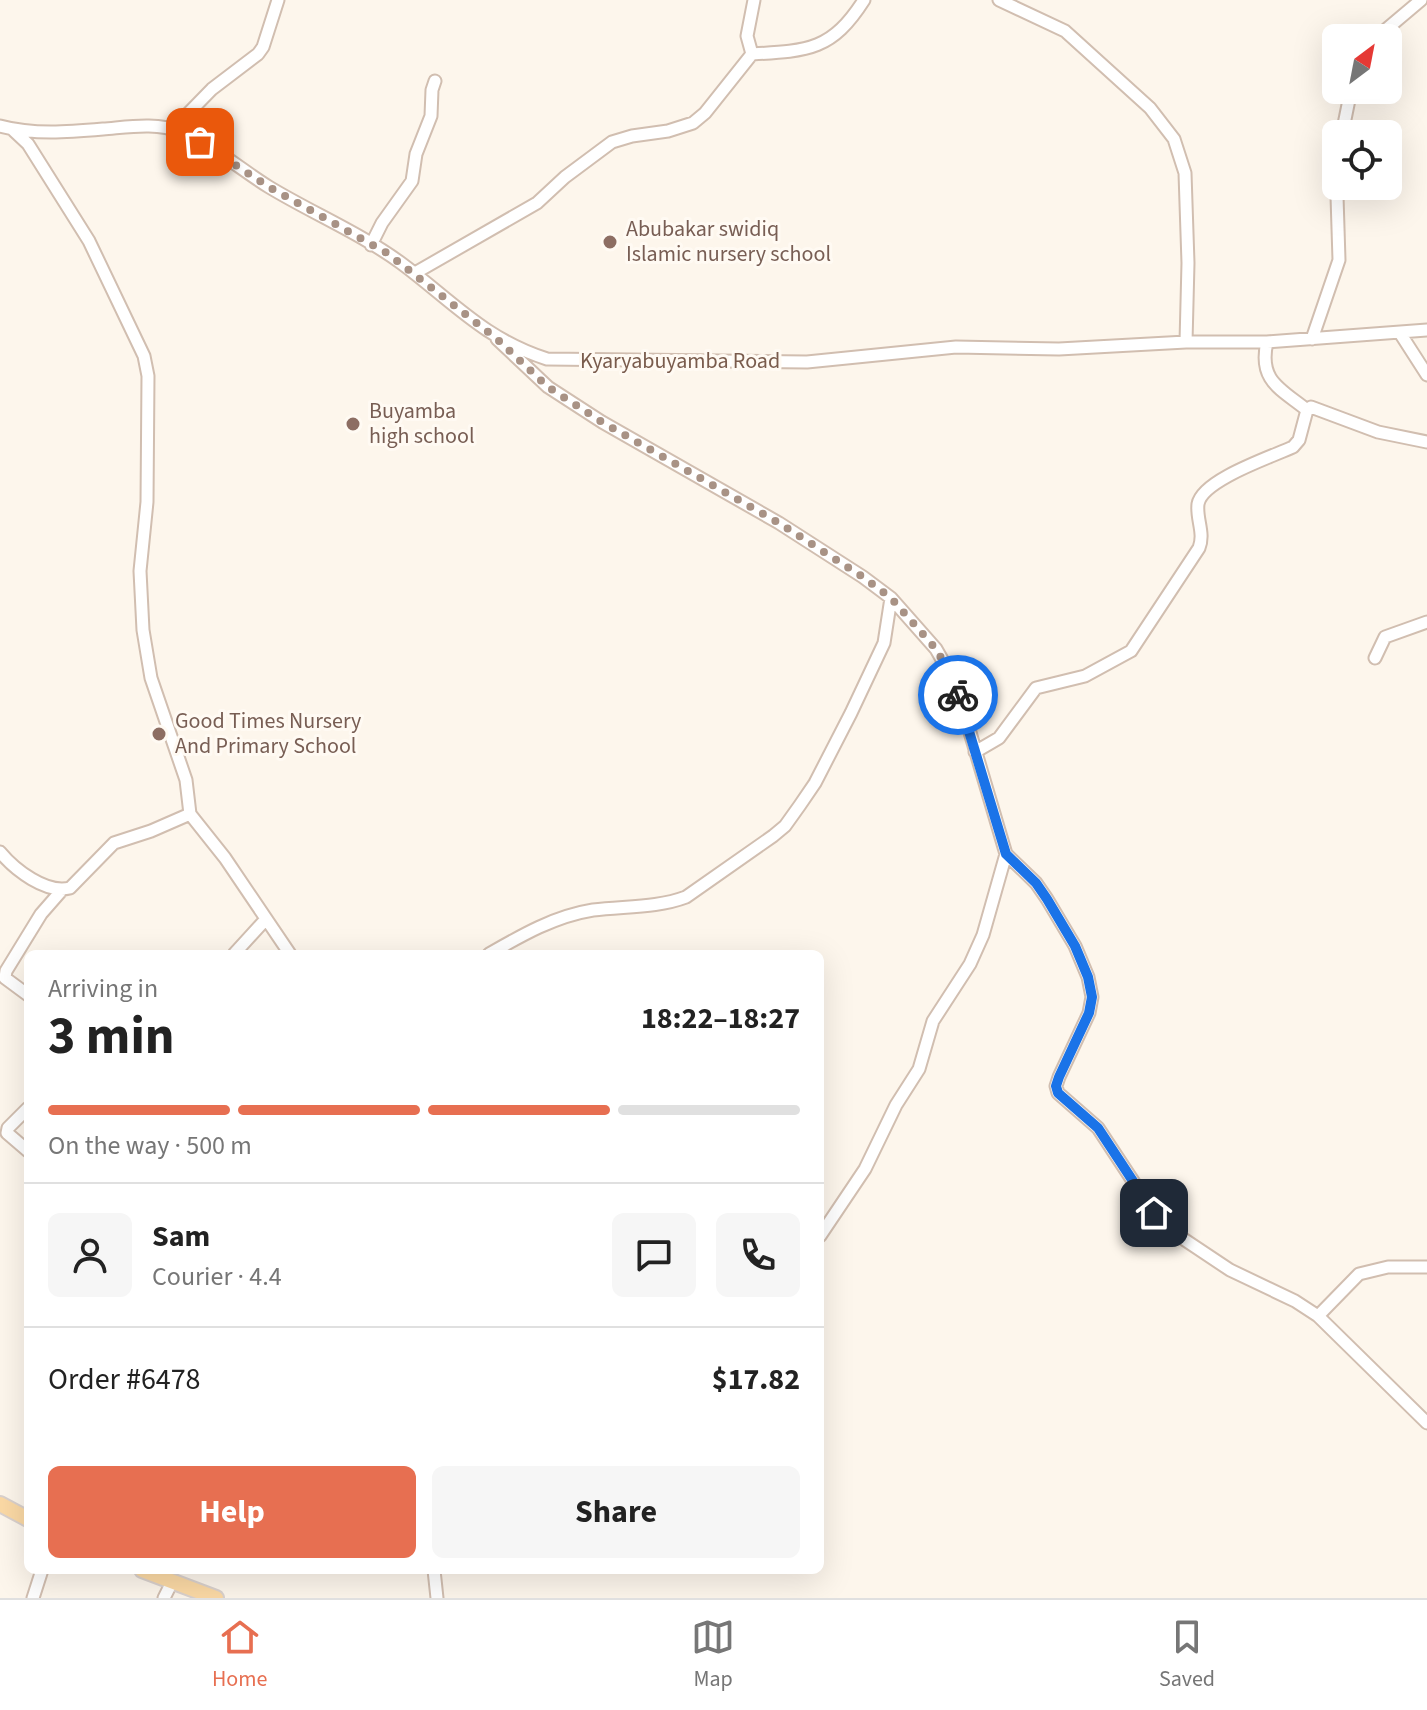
<!DOCTYPE html>
<html lang="en">
<head>
<meta charset="utf-8">
<style>
	:root { --surface:#fff; --page:#f6f6f6; --text:#222; --muted:#767676; --line:#e0e0e0; --accent:#e76f51 }
	body { margin:0; font-family:"Source Sans 3",sans-serif; background:var(--page); color:var(--text); height:100vh; display:flex; flex-direction:column; font-size:30px; white-space:nowrap }
	* { box-sizing:border-box; margin:0 }
	p { font-size:26px; color:var(--muted) }
	.icon { flex:none; width:44px; height:44px; fill:none; stroke:currentColor; stroke-width:2; stroke-linecap:round; stroke-linejoin:round }
	.map { position:relative; flex:1; overflow:hidden }
	.details { position:absolute; left:24px; top:950px; width:800px; height:624px; display:flex; flex-direction:column; background:var(--surface); border-radius:12px; box-shadow:0 8px 32px #0002 }
	.details>* { flex:none }
	.needle { width:52px; rotate:32deg }
	.tools { position:absolute; left:1322px; top:24px; display:grid; gap:16px }
	.tools a { display:grid; place-items:center; width:80px; height:80px; border-radius:12px; background:var(--surface); box-shadow:0 8px 32px #0002; font-size:40px }
	.pin { position:absolute; display:grid; place-items:center; width:68px; height:68px; color:#fff; margin:-34px; border-radius:16px; box-shadow:0 4px 12px #0006 }
	.courier { position:absolute; display:grid; place-items:center; width:80px; height:80px; margin:-40px; border:6px solid #1a73e8; border-radius:50%; background:#fff; color:#222; box-shadow:0 2px 10px #0007 }
	.head em { font-style:normal; font-weight:700 }
	.head div { display:flex; flex-direction:column-reverse }
	.head { display:flex; align-items:center; justify-content:space-between; height:136px; padding:0 24px }
	h1 { font-size:52px; font-weight:700; line-height:60px }
	.bar { display:grid; grid-template-columns:repeat(4,1fr); gap:12px 8px; align-content:center; height:96px; padding:0 24px }
	.bar i { height:10px; border-radius:6px; background:var(--line) }
	.bar .current { background:var(--accent) }
	.bar p { grid-column:span 4 }
	.line { display:flex; align-items:center; gap:20px; padding:0 24px; border-top:2px solid var(--line) }
	.line div { flex:1 }
	.round { display:grid; place-items:center; flex:none; width:84px; height:84px; border-radius:12px; background:var(--page) }
	.button { display:flex; gap:16px; margin-top:auto; padding:16px 24px }
	.button a { flex:1; height:92px; border-radius:12px; background:var(--accent); color:#fff; font-size:32px; font-weight:700; line-height:92px; text-align:center }
	.button a+a { background:var(--page); color:var(--text) }
	.tab-bar { display:flex; justify-content:space-around; align-items:center; height:112px; border-top:2px solid var(--line); background:var(--surface); font-size:22px; color:var(--muted) }
	.tab-bar a { display:grid; justify-items:center; gap:4px }
	.tab-bar .current { color:var(--accent) }
	.map>svg:first-child { display:block }
	.lines { fill:none; stroke-linecap:round; stroke-linejoin:round }
	.minor-casing { stroke:#d1beb0; stroke-width:15 }
	.major-casing { stroke:#dad1cd; stroke-width:18 }
	.minor { stroke:#fff; stroke-width:11 }
	.major { stroke:#fbd9a5; stroke-width:14 }
	.done { stroke:#a89285; stroke-width:8; stroke-dasharray:0 14.4 }
	.route { stroke:#1a73e8; stroke-width:10 }
	.education-dot { fill:#8d6e63; stroke:#fffaf3; stroke-width:3 }
	.labels { text-anchor:middle; dominant-baseline:central; stroke-width:6; stroke-linejoin:round; paint-order:stroke }
	.education-label { font-size:22px; fill:#785e54; stroke:#fffaf3; text-anchor:start }
	.street-label { font-size:22px; fill:#7a5c4d; stroke:#fffaf3 }
</style>
</head>
<body>
<div class="map">
<svg width="1427" height="1598" viewBox="0 0 1427 1598">
	<rect width="100%" height="100%" fill="#fdf6ec"/>
	<g class="lines">
		<g class="minor-casing">
			<path id="minor" d="M754,0L747,36L752,54C809,51 832,50 864,0
				M999,0L1065,31L1150,108L1174,139L1185,173L1188,263L1186,342
				M1376,38L1421,0
				M0,126C33,135 69,132 103,129C129,127 156,122 181,132C213,145 240,169 269,187C312,213 360,233 401,263C451,300 484,339 547,359L807,362L956,347L1059,349L1186,342H1267L1427,330
				M12,129L28,144L89,241L144,356L148,376L147,502L140,571L143,630L151,678L186,780L190,814L225,858L290,954
				M173,129L212,89L258,54L263,47L278,0
				M1342,134L1351,90
				M371,245L382,223L412,181L416,154L431,116L432,90L435,81
				M415,273L537,203L565,177L612,142L632,136L668,131L693,123L705,113L752,54
				M1400,333L1427,375
				M497,339L548,387L602,422L779,523L863,577L891,598L936,649L948,670L961,702L1006,854L1036,883L1047,899L1075,946L1088,977L1092,997L1089,1013L1059,1077L1056,1086L1058,1093L1098,1128L1154,1213L1167,1228L1230,1270L1295,1301L1318,1316L1427,1423
				M1312,339L1339,260L1336,164
				M1267,342C1258,381 1281,389 1307,410L1311,407L1378,432L1427,442
				M1375,658L1385,637L1427,622
				M975,752L999,738L1036,688L1085,676L1131,651L1199,548C1205,533 1196,519 1198,504C1202,480 1271,457 1293,447L1299,440L1307,410
				M0,852C15,870 46,894 70,888L114,843L151,831L190,814
				M234,954L266,919
				M489,954C522,935 555,916 593,910C625,906 657,908 686,897L773,836L785,826L800,805L815,783L851,713L884,643L891,598
				M28,995L5,978L6,971L41,914L62,890
				M28,1108L8,1128L7,1133L28,1151
				M820,1236L865,1169L896,1105L919,1069L933,1021L970,964L983,935L1006,854
				M1318,1316L1359,1274L1388,1267H1427
				M434,1570L437,1598
				M33,1598L42,1570
				M164,1598L172,1582"/>
		</g>
		<g class="major-casing">
			<path id="major" d="M0,1504L28,1519
				M142,1570L216,1598"/>
		</g>
		<use href="#minor" class="minor"/>
		<use href="#major" class="major"/>
	</g>
	<g class="lines">
		<path class="done" d="M200,142L269,187L387,253L497,339L548,387L602,422L779,523L863,577L891,598L936,649L948,670L958,695"/>
		<path class="route" d="M958,695L1006,854L1036,883L1047,899L1075,946L1088,977L1092,997L1089,1013L1059,1077L1056,1086L1058,1093L1098,1128L1154,1213"/>
	</g>
	<g class="education-dot">
		<circle cx="610" cy="242" r="8"/>
		<circle cx="353" cy="424" r="8"/>
		<circle cx="159" cy="734" r="8"/>
	</g>
	<g class="labels">
		<g class="education-label">
			<text x="626" y="229">Abubakar swidiq<tspan x="626" dy="25">Islamic nursery school</tspan></text>
			<text x="369" y="411">Buyamba<tspan x="369" dy="25">high school</tspan></text>
			<text x="175" y="721">Good Times Nursery<tspan x="175" dy="25">And Primary School</tspan></text>
		</g>
		<g class="street-label">
			<text x="680" y="361">Kyaryabuyamba Road</text>
		</g>
	</g>
</svg>
<div class="tools">
<a><svg class="needle" viewBox="-14 -14 28 28"><path d="M0-13l5 13h-10z" fill="#e53935"/><path d="M0 13l5-13h-10z" fill="#767676"/></svg></a>
<a><svg class="icon" aria-label="locate" viewBox="0 0 24 24"><circle cx="12" cy="12" r="6"/><path d="M12 2v4M12 18v4M2 12h4M18 12h4"/></svg></a>
</div>
<div class="pin" style="left:200px;top:142px;background:#ea580c"><svg class="icon" aria-label="bag" viewBox="0 0 24 24"><path d="M5 8h14l-1 12H6zM9 8a3 3 0 0 1 6 0"/></svg></div>
<div class="pin" style="left:1154px;top:1213px;background:#1f2937"><svg class="icon" aria-label="home" viewBox="0 0 24 24"><path d="M3 11l9-7 9 7M6 9v11h12V9"/></svg></div>
<div class="courier" style="left:958px;top:695px"><svg class="icon" aria-label="bike" viewBox="0 0 24 24"><circle cx="6" cy="16" r="4"/><circle cx="18" cy="16" r="4"/><path d="M6 16l4-8h5l3 8M10 8l3 8H6M13 5h3"/></svg></div>
<section class="details">
<div class="head"><div><h1>3 min</h1><p>Arriving in</p></div><em>18:22–18:27</em></div>
<div class="bar"><i class="current"></i><i class="current"></i><i class="current"></i><i></i><p>On the way · 500 m</p></div>
<div class="line" style="height:144px"><a class="round"><svg class="icon" aria-label="person" viewBox="0 0 24 24"><circle cx="12" cy="8" r="4"/><path d="M4 21q1-7 8-7t8 7"/></svg></a><div><b>Sam</b><p>Courier · 4.4</p></div><a class="round"><svg class="icon" aria-label="chat" viewBox="0 0 24 24"><path d="M4 5h16v11H9l-5 4z"/></svg></a><a class="round"><svg class="icon" aria-label="phone" viewBox="0 0 24 24"><path d="M5 4h4l2 5-3 2q2 4 5 5l2-3 5 2v4C11 20 4 13 5 4z"/></svg></a></div>
<div class="line" style="height:104px"><div>Order #6478</div><b>$17.82</b></div>
<div class="button"><a>Help</a><a>Share</a></div>
</section>
</div>
<nav class="tab-bar">
<a class="current"><svg class="icon" aria-label="home" viewBox="0 0 24 24"><path d="M3 11l9-7 9 7M6 9v11h12V9"/></svg>Home</a>
<a><svg class="icon" aria-label="map" viewBox="0 0 24 24"><path d="M3 6l6-2 6 2 6-2v14l-6 2-6-2-6 2zM9 4v14M15 6v14"/></svg>Map</a>
<a><svg class="icon" aria-label="saved" viewBox="0 0 24 24"><path d="M7 4h10v16l-5-4-5 4z"/></svg>Saved</a>
</nav>
</body>
</html>
